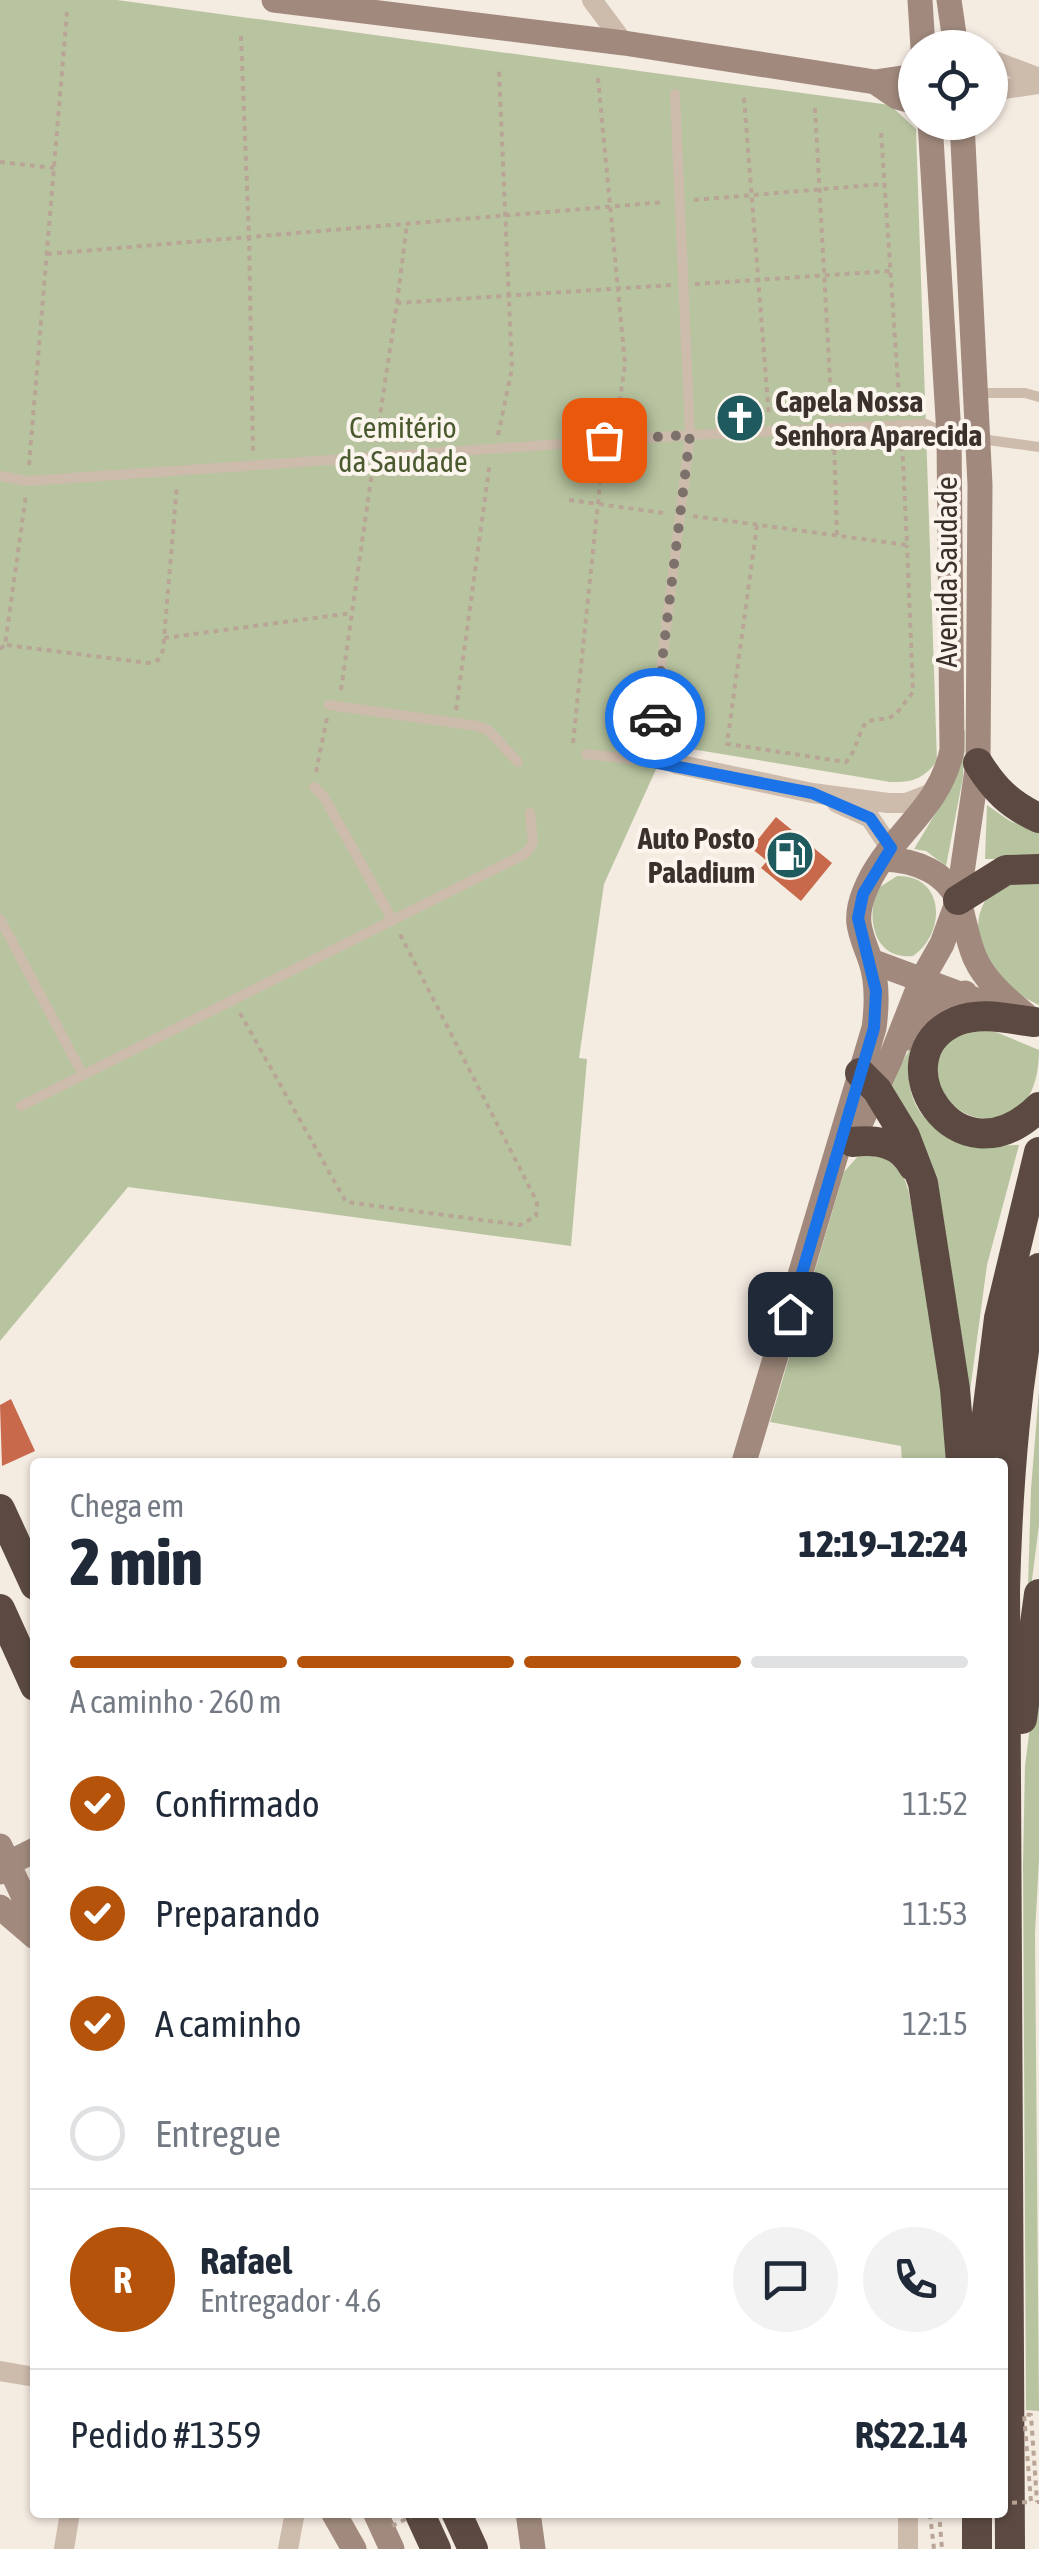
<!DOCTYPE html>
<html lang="pt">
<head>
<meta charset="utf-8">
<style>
	:root { --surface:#fff; --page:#f2f2f3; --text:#1f2937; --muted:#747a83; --line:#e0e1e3; --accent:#b45309 }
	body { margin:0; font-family:"Asap Condensed",sans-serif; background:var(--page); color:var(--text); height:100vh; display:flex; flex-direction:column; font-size:38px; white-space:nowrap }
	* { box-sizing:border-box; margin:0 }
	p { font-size:32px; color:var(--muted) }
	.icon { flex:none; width:55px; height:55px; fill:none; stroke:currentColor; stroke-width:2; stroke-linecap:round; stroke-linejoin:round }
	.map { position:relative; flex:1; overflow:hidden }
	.details { position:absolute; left:30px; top:1458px; width:978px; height:1060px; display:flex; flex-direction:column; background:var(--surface); border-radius:10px; box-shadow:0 2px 8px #0004 }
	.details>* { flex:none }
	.fabs { position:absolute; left:898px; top:30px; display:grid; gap:20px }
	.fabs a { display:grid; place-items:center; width:110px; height:110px; border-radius:50%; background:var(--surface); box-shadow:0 2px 8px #0004; font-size:50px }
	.pin { position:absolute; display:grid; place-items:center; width:85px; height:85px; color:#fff; margin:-42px; border-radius:20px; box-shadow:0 5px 15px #0006 }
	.courier { position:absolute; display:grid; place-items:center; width:100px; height:100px; margin:-50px; border:8px solid #1a73e8; border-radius:50%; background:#fff; color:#222; box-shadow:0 2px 12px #0007 }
	.summary em { font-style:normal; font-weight:800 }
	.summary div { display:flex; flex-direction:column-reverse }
	.summary { display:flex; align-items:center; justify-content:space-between; height:170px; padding:0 40px }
	h1 { font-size:65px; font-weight:800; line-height:75px }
	.bar { display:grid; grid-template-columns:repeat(4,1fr); gap:15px 10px; align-content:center; height:120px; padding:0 40px }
	.bar i { height:12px; border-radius:8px; background:var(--line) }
	.bar .current { background:var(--accent) }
	.bar p { grid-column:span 4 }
	.line { display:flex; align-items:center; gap:25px; padding:0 40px; border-top:2px solid var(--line) }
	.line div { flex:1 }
	.round { display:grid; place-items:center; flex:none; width:105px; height:105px; border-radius:52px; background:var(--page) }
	ol { padding:0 40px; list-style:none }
	li { display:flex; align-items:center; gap:30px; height:110px }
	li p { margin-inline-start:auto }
	li .icon { padding:10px; border-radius:50%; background:var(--accent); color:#fff; stroke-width:4 }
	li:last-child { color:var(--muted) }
	li i { width:55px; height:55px; border:5px solid var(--line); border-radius:50% }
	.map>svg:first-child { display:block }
	.green { fill:#b8c4a0 }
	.building { fill:#c8694b }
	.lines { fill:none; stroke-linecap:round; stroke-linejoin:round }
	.path { stroke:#b9a596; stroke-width:4; stroke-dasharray:5 5; stroke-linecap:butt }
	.lane { stroke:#cdbbac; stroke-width:10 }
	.street { stroke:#cdbbac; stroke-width:20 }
	.secondary { stroke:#a18a7d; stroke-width:25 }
	.highway { stroke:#5c4a42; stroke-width:30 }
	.path-bridge { stroke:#b9a596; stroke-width:4; stroke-dasharray:5 5; stroke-linecap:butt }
	.done { stroke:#7c716b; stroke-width:10; stroke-dasharray:0 18 }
	.route { stroke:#1a73e8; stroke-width:12 }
	.labels { text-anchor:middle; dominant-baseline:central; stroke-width:8; stroke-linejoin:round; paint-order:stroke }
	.poi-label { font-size:30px; font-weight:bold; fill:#3b302b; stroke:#fbf5ee; text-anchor:start }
	.park-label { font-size:30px; fill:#4a5a2e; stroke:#fbf5ee }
	.street-label { font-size:30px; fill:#3b302b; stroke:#fbf5ee }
</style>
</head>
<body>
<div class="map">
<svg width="1039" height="2549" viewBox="0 0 1039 2549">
	<rect width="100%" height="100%" fill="#f4ebe1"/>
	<path class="green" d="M0,0H117L890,105L916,129L937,761C924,778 913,783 890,782L667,745L604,884L579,1058L587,1059L571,1246L128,1187L0,1341Z
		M960,731H965L963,777L946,866L926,851L914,849L949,791Z
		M987,805L1010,821L1039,832V859H985Z
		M897,876C946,875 946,934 913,956C874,960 866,919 877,889Z
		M1010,881H1039V1005C1003,990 961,943 985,901C989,893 1003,886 1010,881Z
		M984,1027L1039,1050C1039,1161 921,1118 938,1061C941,1052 949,1042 954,1033Z
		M919,1034C886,1116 944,1148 1019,1145L987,1265L967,1413L962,1339L936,1179L889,1084Z
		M881,1154L902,1172L908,1189L922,1258L942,1400L947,1462H902L901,1446L770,1422L844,1172L859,1155Z
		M1039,1390V1525L1027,1619L1031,1489Z
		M1039,1655V1860L1035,1933L1039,2411L1026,2410L1023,1865L1025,1766Z"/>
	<path class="building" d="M776,817L832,863L801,901L761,868L767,861L751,848Z
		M11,1399L35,1451L2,1466L0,1405Z"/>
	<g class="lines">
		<path class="path" d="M241,36L249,237L253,451
			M598,78L625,364L616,427
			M744,98L769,417
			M815,108L832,416
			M881,133L900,411
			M0,162L54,168
			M694,200L884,184
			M47,254L665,202
			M695,284L890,271
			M397,303L407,224
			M498,435L512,369L499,71
			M834,440L837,535
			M376,442L397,303L671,285
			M29,465L67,12
			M569,500L664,513
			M693,516L907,545L902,440
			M757,525L727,744L846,762C858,749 857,734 867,721L889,718L896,714L913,692L907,545
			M164,638L352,613
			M7,645L148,663L158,660L163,650L177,484
			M0,649L5,645L26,495
			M341,690L372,472
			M456,710L490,462
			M573,743L603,455
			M316,772L327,718
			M240,1013L346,1202L520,1225L536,1216L537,1202L400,934
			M1037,2502H1039
			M939,2512L942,2549
			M930,2514L934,2549"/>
		<path class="lane" d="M975,393H1025L1039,397
			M981,439L1039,447
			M0,476L28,481L690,435L926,424L945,433
			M329,705L477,726L488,730L518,762
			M586,754L648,761L653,733L690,435L675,94
			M648,761L676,764
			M314,787L324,797L393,921
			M0,919L83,1075
			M21,1106L525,854L533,843L530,813"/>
		<path class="street" d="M592,0L624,43
			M990,59L1039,78
			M990,91L1039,84
			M676,764L812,793L888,803H906L937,791
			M837,803L870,818L891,849
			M0,2371L35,2377
			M908,2512V2549
			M64,2549L70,2512
			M288,2549L295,2512"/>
		<path class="secondary" d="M274,0L624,43L875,82L915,76
			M920,0L923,48
			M949,0L956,48
			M875,82L897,97L915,102
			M884,859C915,860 948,872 960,905C965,923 968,942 975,958C987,985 1013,1004 1034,1022
			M871,961L1011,1013
			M907,1038L937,1004L965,993
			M853,1139L890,1060L921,981L942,944L958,900L978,763L980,485L962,122
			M744,1462L874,1028C877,1006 878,981 870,959C861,934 853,921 864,893C885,837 939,813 952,750L949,435L930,122
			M0,1846L35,1921
			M0,1872L9,1863L35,1850
			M0,1907L35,1937
			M333,2512L354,2549
			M375,2512L392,2549
			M528,2512L533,2549"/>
		<path class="highway" d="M978,763C994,789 1010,805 1039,818
			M958,900L1006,870L1039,869
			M1034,1022C1010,1019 981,1011 957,1021C875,1055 956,1190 1039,1107
			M860,1073L877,1090L905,1136L923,1183L955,1389L961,1462
			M852,1142C877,1139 900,1142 913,1166
			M981,1462L999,1318L1039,1152
			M0,1509L35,1585
			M0,1609L35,1686
			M1022,1719L1039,1594
			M419,2512L436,2549
			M456,2512L473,2549
			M977,2549V2512
			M1010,2549L1005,1589C1008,1481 1016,1374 1039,1268"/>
		<path class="path-bridge" d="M1002,2503L1031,2502L1024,2414L1031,2415L1037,2502
			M392,2526L420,2512"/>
	</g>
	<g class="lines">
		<path class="done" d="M604,440L690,435L655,718"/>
		<path class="route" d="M655,718L648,761L812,793L870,818L891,848L863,894L858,918L876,991L874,1028L790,1314"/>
	</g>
	<defs>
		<g id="church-disc" transform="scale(2.5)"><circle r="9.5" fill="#1f5a5e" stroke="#fbf5ee"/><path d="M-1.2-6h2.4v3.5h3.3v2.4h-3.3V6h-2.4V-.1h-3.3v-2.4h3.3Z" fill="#fff"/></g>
		<g id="fuel-disc" transform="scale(2.5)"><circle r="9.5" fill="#1f5a5e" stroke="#fbf5ee"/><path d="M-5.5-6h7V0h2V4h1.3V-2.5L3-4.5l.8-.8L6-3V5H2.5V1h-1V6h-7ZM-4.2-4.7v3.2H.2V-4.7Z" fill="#fff"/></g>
	</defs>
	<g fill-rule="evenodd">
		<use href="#church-disc" x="740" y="418"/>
		<use href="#fuel-disc" x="790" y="855"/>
	</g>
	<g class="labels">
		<g class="poi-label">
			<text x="775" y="401">Capela Nossa<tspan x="775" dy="34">Senhora Aparecida</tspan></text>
			<text x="755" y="838" text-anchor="end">Auto Posto<tspan x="755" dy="34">Paladium</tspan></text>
		</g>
		<g class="park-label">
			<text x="403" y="427">Cemitério<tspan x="403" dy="34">da Saudade</tspan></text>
		</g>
		<g class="street-label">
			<text transform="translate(946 572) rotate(-90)">Avenida Saudade</text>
		</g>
	</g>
</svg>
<div class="fabs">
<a><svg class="icon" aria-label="locate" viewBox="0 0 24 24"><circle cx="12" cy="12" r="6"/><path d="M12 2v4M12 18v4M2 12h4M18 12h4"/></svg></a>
</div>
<div class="pin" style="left:604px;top:440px;background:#ea580c"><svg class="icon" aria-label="bag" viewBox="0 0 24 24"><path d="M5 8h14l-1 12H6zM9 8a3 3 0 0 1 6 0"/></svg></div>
<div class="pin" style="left:790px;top:1314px;background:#1f2937"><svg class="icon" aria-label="home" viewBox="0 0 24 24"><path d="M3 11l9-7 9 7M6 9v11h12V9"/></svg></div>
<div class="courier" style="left:655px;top:718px"><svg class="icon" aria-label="car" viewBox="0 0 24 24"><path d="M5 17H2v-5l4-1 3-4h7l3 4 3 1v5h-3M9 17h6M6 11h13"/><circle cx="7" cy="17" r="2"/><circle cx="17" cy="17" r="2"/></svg></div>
<section class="details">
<div class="summary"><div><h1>2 min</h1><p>Chega em</p></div><em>12:19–12:24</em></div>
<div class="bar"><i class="current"></i><i class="current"></i><i class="current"></i><i></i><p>A caminho · 260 m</p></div>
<ol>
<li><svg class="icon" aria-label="check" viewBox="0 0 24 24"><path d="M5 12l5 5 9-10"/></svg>Confirmado<p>11:52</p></li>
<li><svg class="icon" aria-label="check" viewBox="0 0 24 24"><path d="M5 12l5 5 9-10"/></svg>Preparando<p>11:53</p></li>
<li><svg class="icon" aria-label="check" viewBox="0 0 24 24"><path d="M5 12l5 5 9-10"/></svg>A caminho<p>12:15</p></li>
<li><i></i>Entregue</li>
</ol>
<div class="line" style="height:180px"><b class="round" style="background:var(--accent);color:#fff">R</b><div><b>Rafael</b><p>Entregador · 4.6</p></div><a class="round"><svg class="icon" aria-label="chat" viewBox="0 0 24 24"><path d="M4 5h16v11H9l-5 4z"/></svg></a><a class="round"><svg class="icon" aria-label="phone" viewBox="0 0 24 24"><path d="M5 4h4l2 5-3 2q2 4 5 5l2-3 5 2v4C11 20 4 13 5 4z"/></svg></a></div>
<div class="line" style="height:130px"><div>Pedido #1359</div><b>R$22.14</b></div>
</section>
</div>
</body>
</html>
